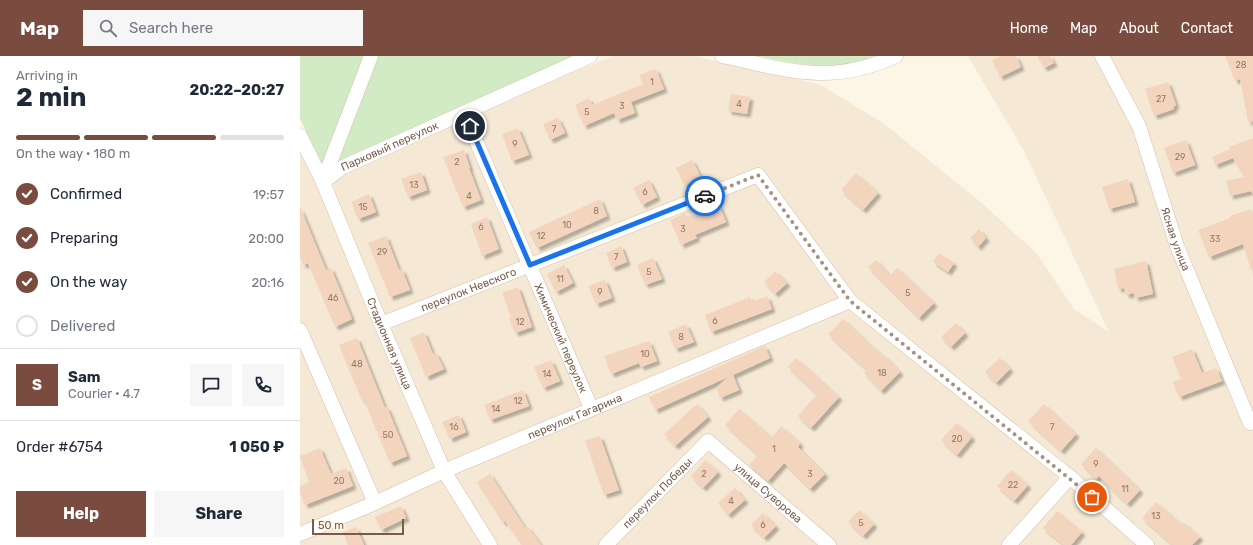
<!DOCTYPE html>
<html lang="en">
<head>
<meta charset="utf-8">
<style>
	:root { --surface:#fff; --page:#f6f6f7; --text:#1f2937; --muted:#747a83; --line:#e0e1e3; --accent:#7a4b3f }
	body { margin:0; font-family:Rubik,sans-serif; background:var(--page); color:var(--text); height:100vh; display:flex; flex-direction:column; font-size:15px; white-space:nowrap }
	* { box-sizing:border-box; margin:0 }
	p { font-size:13px; color:var(--muted) }
	.icon { flex:none; width:22px; height:22px; fill:none; stroke:currentColor; stroke-width:2; stroke-linecap:round; stroke-linejoin:round }
	.map { position:relative; flex:1; overflow:hidden }
	.details { display:flex; flex-direction:column; background:var(--surface); width:300px }
	.details>* { flex:none }
	.scale { position:absolute; left:12px; bottom:10px; width:92px; box-sizing:border-box; padding-left:4px; border:2px solid #775c4a; border-top:0; font-size:11px; line-height:14px; white-space:nowrap; color:#775c4a; -webkit-text-stroke:3px #fff9ed; paint-order:stroke }
	.pin { position:absolute; display:grid; place-items:center; width:34px; height:34px; color:#fff; margin:-17px; border:2px solid #fff; border-radius:50%; box-shadow:0 1px 4px #0007 }
	.courier { position:absolute; display:grid; place-items:center; width:40px; height:40px; margin:-20px; border:3px solid #1a73e8; border-radius:50%; background:#fff; color:#222; box-shadow:0 1px 5px #0007 }
	.head em { font-style:normal; font-weight:700 }
	.head div { display:flex; flex-direction:column-reverse }
	.head { display:flex; align-items:center; justify-content:space-between; height:68px; padding:0 16px }
	h1 { font-size:26px; font-weight:700; line-height:30px }
	.bar { display:grid; grid-template-columns:repeat(4,1fr); gap:6px 4px; align-content:center; height:48px; padding:0 16px }
	.bar i { height:5px; border-radius:3px; background:var(--line) }
	.bar .selected { background:var(--accent) }
	.bar p { grid-column:span 4 }
	.line { display:flex; align-items:center; gap:10px; padding:0 16px; border-top:1px solid var(--line) }
	.line div { flex:1 }
	.round { display:grid; place-items:center; flex:none; width:42px; height:42px; border-radius:0px; background:var(--page) }
	ol { padding:0 16px; list-style:none }
	li { display:flex; align-items:center; gap:12px; height:44px }
	li p { margin-inline-start:auto }
	li .icon { padding:4px; border-radius:50%; background:var(--accent); color:#fff; stroke-width:4 }
	li:last-child { color:var(--muted) }
	li i { width:22px; height:22px; border:2px solid var(--line); border-radius:50% }
	.primary-button { display:flex; gap:8px; margin-top:auto; padding:8px 16px }
	.primary-button a { flex:1; height:46px; border-radius:0px; background:var(--accent); color:#fff; font-size:16px; font-weight:700; line-height:46px; text-align:center }
	.primary-button a+a { background:var(--page); color:var(--text) }
	header { display:flex; align-items:center; gap:24px; box-sizing:border-box; height:56px; padding:0 20px; background:var(--accent); color:#fff }
	header strong { font-size:19px }
	nav { display:flex; gap:22px; margin-inline-start:auto; font-size:14px }
	.search { width:280px; height:36px; background:var(--page); display:flex; align-items:center; gap:10px; box-sizing:border-box; padding:0 14px; border-radius:0px; color:var(--muted); font-size:15px }
	main { display:flex; flex:1; min-height:0 }
	.map>svg:first-child { display:block }
	.residential { fill:#f5e8d4 }
	.green { fill:#d2ebc4 }
	.building { fill:#f3d5bd; filter:url(#shadow) }
	.lines { fill:none; stroke-linecap:round; stroke-linejoin:round }
	.minor-casing { stroke:#d1c0ae; stroke-width:15 }
	.minor { stroke:#fff; stroke-width:14 }
	.done { stroke:#a69281; stroke-width:4; stroke-dasharray:0 7.2 }
	.route { stroke:#1a73e8; stroke-width:5 }
	.labels { text-anchor:middle; dominant-baseline:central; stroke-width:4; stroke-linejoin:round; paint-order:stroke }
	.number-label { font-size:9px; fill:#967a67 }
	.street-label { font-size:11px; fill:#775c4a; stroke:#fff9ed }
</style>
</head>
<body>
<header>
<strong>Map</strong>
<div class="search"><svg class="icon" aria-label="search" viewBox="0 0 24 24"><circle cx="10" cy="10" r="6"/><path d="M15 15l6 6"/></svg>Search here</div>
<nav><a>Home</a><a>Map</a><a>About</a><a>Contact</a></nav>
</header>
<main>
<section class="details">
<div class="head"><div><h1>2 min</h1><p>Arriving in</p></div><em>20:22–20:27</em></div>
<div class="bar"><i class="selected"></i><i class="selected"></i><i class="selected"></i><i></i><p>On the way · 180 m</p></div>
<ol>
<li><svg class="icon" aria-label="check" viewBox="0 0 24 24"><path d="M5 12l5 5 9-10"/></svg>Confirmed<p>19:57</p></li>
<li><svg class="icon" aria-label="check" viewBox="0 0 24 24"><path d="M5 12l5 5 9-10"/></svg>Preparing<p>20:00</p></li>
<li><svg class="icon" aria-label="check" viewBox="0 0 24 24"><path d="M5 12l5 5 9-10"/></svg>On the way<p>20:16</p></li>
<li><i></i>Delivered</li>
</ol>
<div class="line" style="height:72px"><b class="round" style="background:var(--accent);color:#fff">S</b><div><b>Sam</b><p>Courier · 4.7</p></div><a class="round"><svg class="icon" aria-label="chat" viewBox="0 0 24 24"><path d="M4 5h16v11H9l-5 4z"/></svg></a><a class="round"><svg class="icon" aria-label="phone" viewBox="0 0 24 24"><path d="M5 4h4l2 5-3 2q2 4 5 5l2-3 5 2v4C11 20 4 13 5 4z"/></svg></a></div>
<div class="line" style="height:52px"><div>Order #6754</div><b>1 050 ₽</b></div>
<div class="primary-button"><a>Help</a><a>Share</a></div>
</section>
<div class="map">
<svg width="953" height="489" viewBox="0 0 953 489">
	<defs>
		<filter id="shadow"><feDropShadow dx="3.5" dy="3.5" stdDeviation="1" flood-color="#0004"/></filter>
	</defs>
	<rect width="100%" height="100%" fill="#fdf5e6"/>
	<path class="residential" d="M313,0H393L519,28L583,67L683,148L737,198L774,253L809,276L724,95L668,0H953V489H0V72L21,117Z"/>
	<path class="green" d="M0,0H288L22,112L0,62Z
		M460,0H573C539,17 496,8 460,0Z"/>
	<path class="building" d="M701,0H716L721,11L700,21L692,4Z
		M737,0H750L754,7L744,12Z
		M925,0H953V65L948,66L940,23L935,25Z
		M356,13L364,33L331,46L335,57L317,64L314,57L284,70L275,49L289,42L292,49L343,28L339,19Z
		M868,26L876,49L873,51L874,53L854,60L845,33Z
		M431,38L450,41L447,58L428,55Z
		M258,62L265,77L250,84L243,68Z
		M218,72L229,99L212,105L202,78Z
		M953,82V138L951,135L930,140L926,125L944,121L933,102L915,109L912,101L930,93L929,91Z
		M886,84L895,109L873,117L864,92Z
		M164,94L170,112H169L181,144L163,151L143,101Z
		M392,104L401,121L385,130L376,112Z
		M121,116L127,134L108,141L101,123Z
		M556,117L578,137L563,154L541,134Z
		M828,123L835,146L809,153L802,131Z
		M349,124L357,141L342,149L333,132Z
		M69,138L76,156L58,163L51,146Z
		M300,143L307,160L237,192L229,176Z
		M419,149L426,166L395,179L397,182L381,189L370,164L385,157L387,162Z
		M0,151L26,214L31,212L52,263L35,271L8,207L3,209L0,201Z
		M951,153L953,159V214H951L943,188L909,201L898,174L930,162V160Z
		M187,161L199,193L182,200L171,168Z
		M679,173L686,182L678,191L670,182Z
		M86,180L99,214L102,213L110,234L90,241L68,187Z
		M321,190L327,206L312,212L306,197Z
		M639,197L654,207L648,216L633,206Z
		M353,202L362,223L345,229L337,209Z
		M576,204L590,220L597,212L634,247L619,262L568,211Z
		M846,205L853,238L835,242L834,237L826,239L824,232L818,233L814,213Z
		M264,209L273,227L256,236L247,218Z
		M475,215L487,227L475,238L464,226Z
		M305,224L312,242L296,248L288,230Z
		M218,231L232,271L215,277L209,262L211,261L202,237Z
		M467,240L472,253L411,276L405,259L450,241L452,246Z
		M543,263L582,300L584,299L600,316L581,335L564,317L567,314L528,278Z
		M656,267L665,277L651,291L641,281Z
		M386,268L394,286L375,293L368,276Z
		M124,276L133,298L136,297L144,313L126,321L110,282Z
		M57,282L85,352L87,351L107,400L90,407L64,344L62,345L39,289Z
		M349,285L357,305L341,311L339,307L311,318L304,300Z
		M465,290L470,302L433,319L439,334L420,342L416,332L428,321L355,354L349,341Z
		M892,293L902,317L916,312L922,325L879,341L873,326L881,323L872,301Z
		M496,302L539,341L511,372L498,360L517,338L488,311Z
		M700,302L710,313L696,327L685,316Z
		M251,304L260,325L243,332L234,311Z
		M223,334L229,350L190,364L184,349Z
		M397,348L408,361L375,390L364,378Z
		M744,348L776,378L761,395L728,365Z
		M439,353L472,382L481,370L500,387L498,391L525,418L510,433L484,407L468,425L449,409L458,399L425,369Z
		M159,359L166,376L150,383L142,366Z
		M657,367L672,381L657,399L641,384Z
		M300,380L319,434L304,439L285,385Z
		M20,392L31,418L46,412L53,430L5,449L0,437V430L9,426L0,400Z
		M796,392L840,434L827,448L799,420L796,423L781,408Z
		M405,404L418,416L403,432L391,420Z
		M711,414L728,429L714,445L697,430Z
		M190,418L225,472L227,470L241,489H222L205,465L203,467L177,426Z
		M435,432L445,444L428,459L418,447Z
		M856,446L881,468L883,466L900,481L892,489H873L842,462Z
		M101,450L106,462L81,474L75,461Z
		M559,454L574,468L563,480L548,466Z
		M757,455L782,476L771,489H764L743,472Z
		M463,457L476,470L464,482L451,469Z
		M56,471L64,489H48L43,476Z"/>
	<g class="lines">
		<g class="minor-casing">
			<g id="minor">
				<path d="M422,0C489,14 529,30 596,0"/>
				<path id="s1" d="M802,0L839,70L877,190L950,367"/>
				<path id="s2" d="M164,57L291,352"/>
				<path id="s3" d="M0,80L23,126L81,268L144,415L190,489"/>
				<path d="M23,125L71,0"/>
				<path id="s4" d="M23,126L43,111L290,0"/>
				<path id="s5" d="M81,268L458,119L550,245L770,421L847,489"/>
				<path d="M0,274L75,447"/>
				<path id="s6" d="M0,478L75,447L144,415L550,245"/>
				<path id="s7" d="M306,489L408,385L529,489"/>
				<path d="M709,489L770,421"/>
			</g>
		</g>
		<use href="#minor" class="minor"/>
	</g>
	<g class="lines">
		<path class="done" d="M405,140L458,119L550,245L792,441"/>
		<path class="route" d="M170,70L230,209L405,140"/>
	</g>
	<g class="labels">
		<g class="number-label">
			<text x="941" y="9">28</text>
			<text x="352" y="26">1</text>
			<text x="861" y="43">27</text>
			<text x="439" y="48">4</text>
			<text x="322" y="50">3</text>
			<text x="287" y="56">5</text>
			<text x="254" y="73">7</text>
			<text x="215" y="88">9</text>
			<text x="880" y="101">29</text>
			<text x="157" y="106">2</text>
			<text x="114" y="129">13</text>
			<text x="345" y="136">6</text>
			<text x="169" y="140">4</text>
			<text x="63" y="151">15</text>
			<text x="296" y="155">8</text>
			<text x="267" y="169">10</text>
			<text x="181" y="171">6</text>
			<text x="383" y="173">3</text>
			<text x="241" y="180">12</text>
			<text x="915" y="183">33</text>
			<text x="82" y="196">29</text>
			<text x="316" y="201">7</text>
			<text x="349" y="216">5</text>
			<text x="260" y="223">11</text>
			<text x="300" y="236">9</text>
			<text x="608" y="237">5</text>
			<text x="33" y="242">46</text>
			<text x="415" y="265">6</text>
			<text x="220" y="266">12</text>
			<text x="381" y="281">8</text>
			<text x="345" y="298">10</text>
			<text x="57" y="308">48</text>
			<text x="582" y="317">18</text>
			<text x="247" y="318">14</text>
			<text x="218" y="345">12</text>
			<text x="196" y="353">14</text>
			<text x="154" y="371">16</text>
			<text x="752" y="371">7</text>
			<text x="88" y="379">50</text>
			<text x="657" y="383">20</text>
			<text x="474" y="393">1</text>
			<text x="796" y="408">9</text>
			<text x="404" y="418">2</text>
			<text x="510" y="418">3</text>
			<text x="39" y="425">20</text>
			<text x="713" y="429">22</text>
			<text x="825" y="433">11</text>
			<text x="431" y="445">4</text>
			<text x="856" y="460">13</text>
			<text x="561" y="467">5</text>
			<text x="463" y="469">6</text>
		</g>
		<g class="street-label">
			<text stroke="none"><textPath href="#s4" startOffset="76">Парковый переулок</textPath></text>
			<text stroke="none"><textPath href="#s1" startOffset="198">Ясная улица</textPath></text>
			<text stroke="none"><textPath href="#s5" startOffset="94">переулок Невского</textPath></text>
			<text stroke="none"><textPath href="#s2" startOffset="245">Химический переулок</textPath></text>
			<text stroke="none"><textPath href="#s3" startOffset="226">Стадионная улица</textPath></text>
			<text stroke="none"><textPath href="#s6" startOffset="299">переулок Гагарина</textPath></text>
			<text stroke="none"><textPath href="#s7" startOffset="73">переулок Победы</textPath></text>
			<text stroke="none"><textPath href="#s7" startOffset="225">улица Суворова</textPath></text>
		</g>
	</g>
</svg>
<div class="scale">50 m</div>
<div class="pin" style="left:792px;top:441px;background:#ea580c"><svg class="icon" aria-label="bag" viewBox="0 0 24 24"><path d="M5 8h14l-1 12H6zM9 8a3 3 0 0 1 6 0"/></svg></div>
<div class="pin" style="left:170px;top:70px;background:#1f2937"><svg class="icon" aria-label="home" viewBox="0 0 24 24"><path d="M3 11l9-7 9 7M6 9v11h12V9"/></svg></div>
<div class="courier" style="left:405px;top:140px"><svg class="icon" aria-label="car" viewBox="0 0 24 24"><path d="M5 17H2v-5l4-1 3-4h7l3 4 3 1v5h-3M9 17h6M6 11h13"/><circle cx="7" cy="17" r="2"/><circle cx="17" cy="17" r="2"/></svg></div>
</div>
</main>
</body>
</html>
